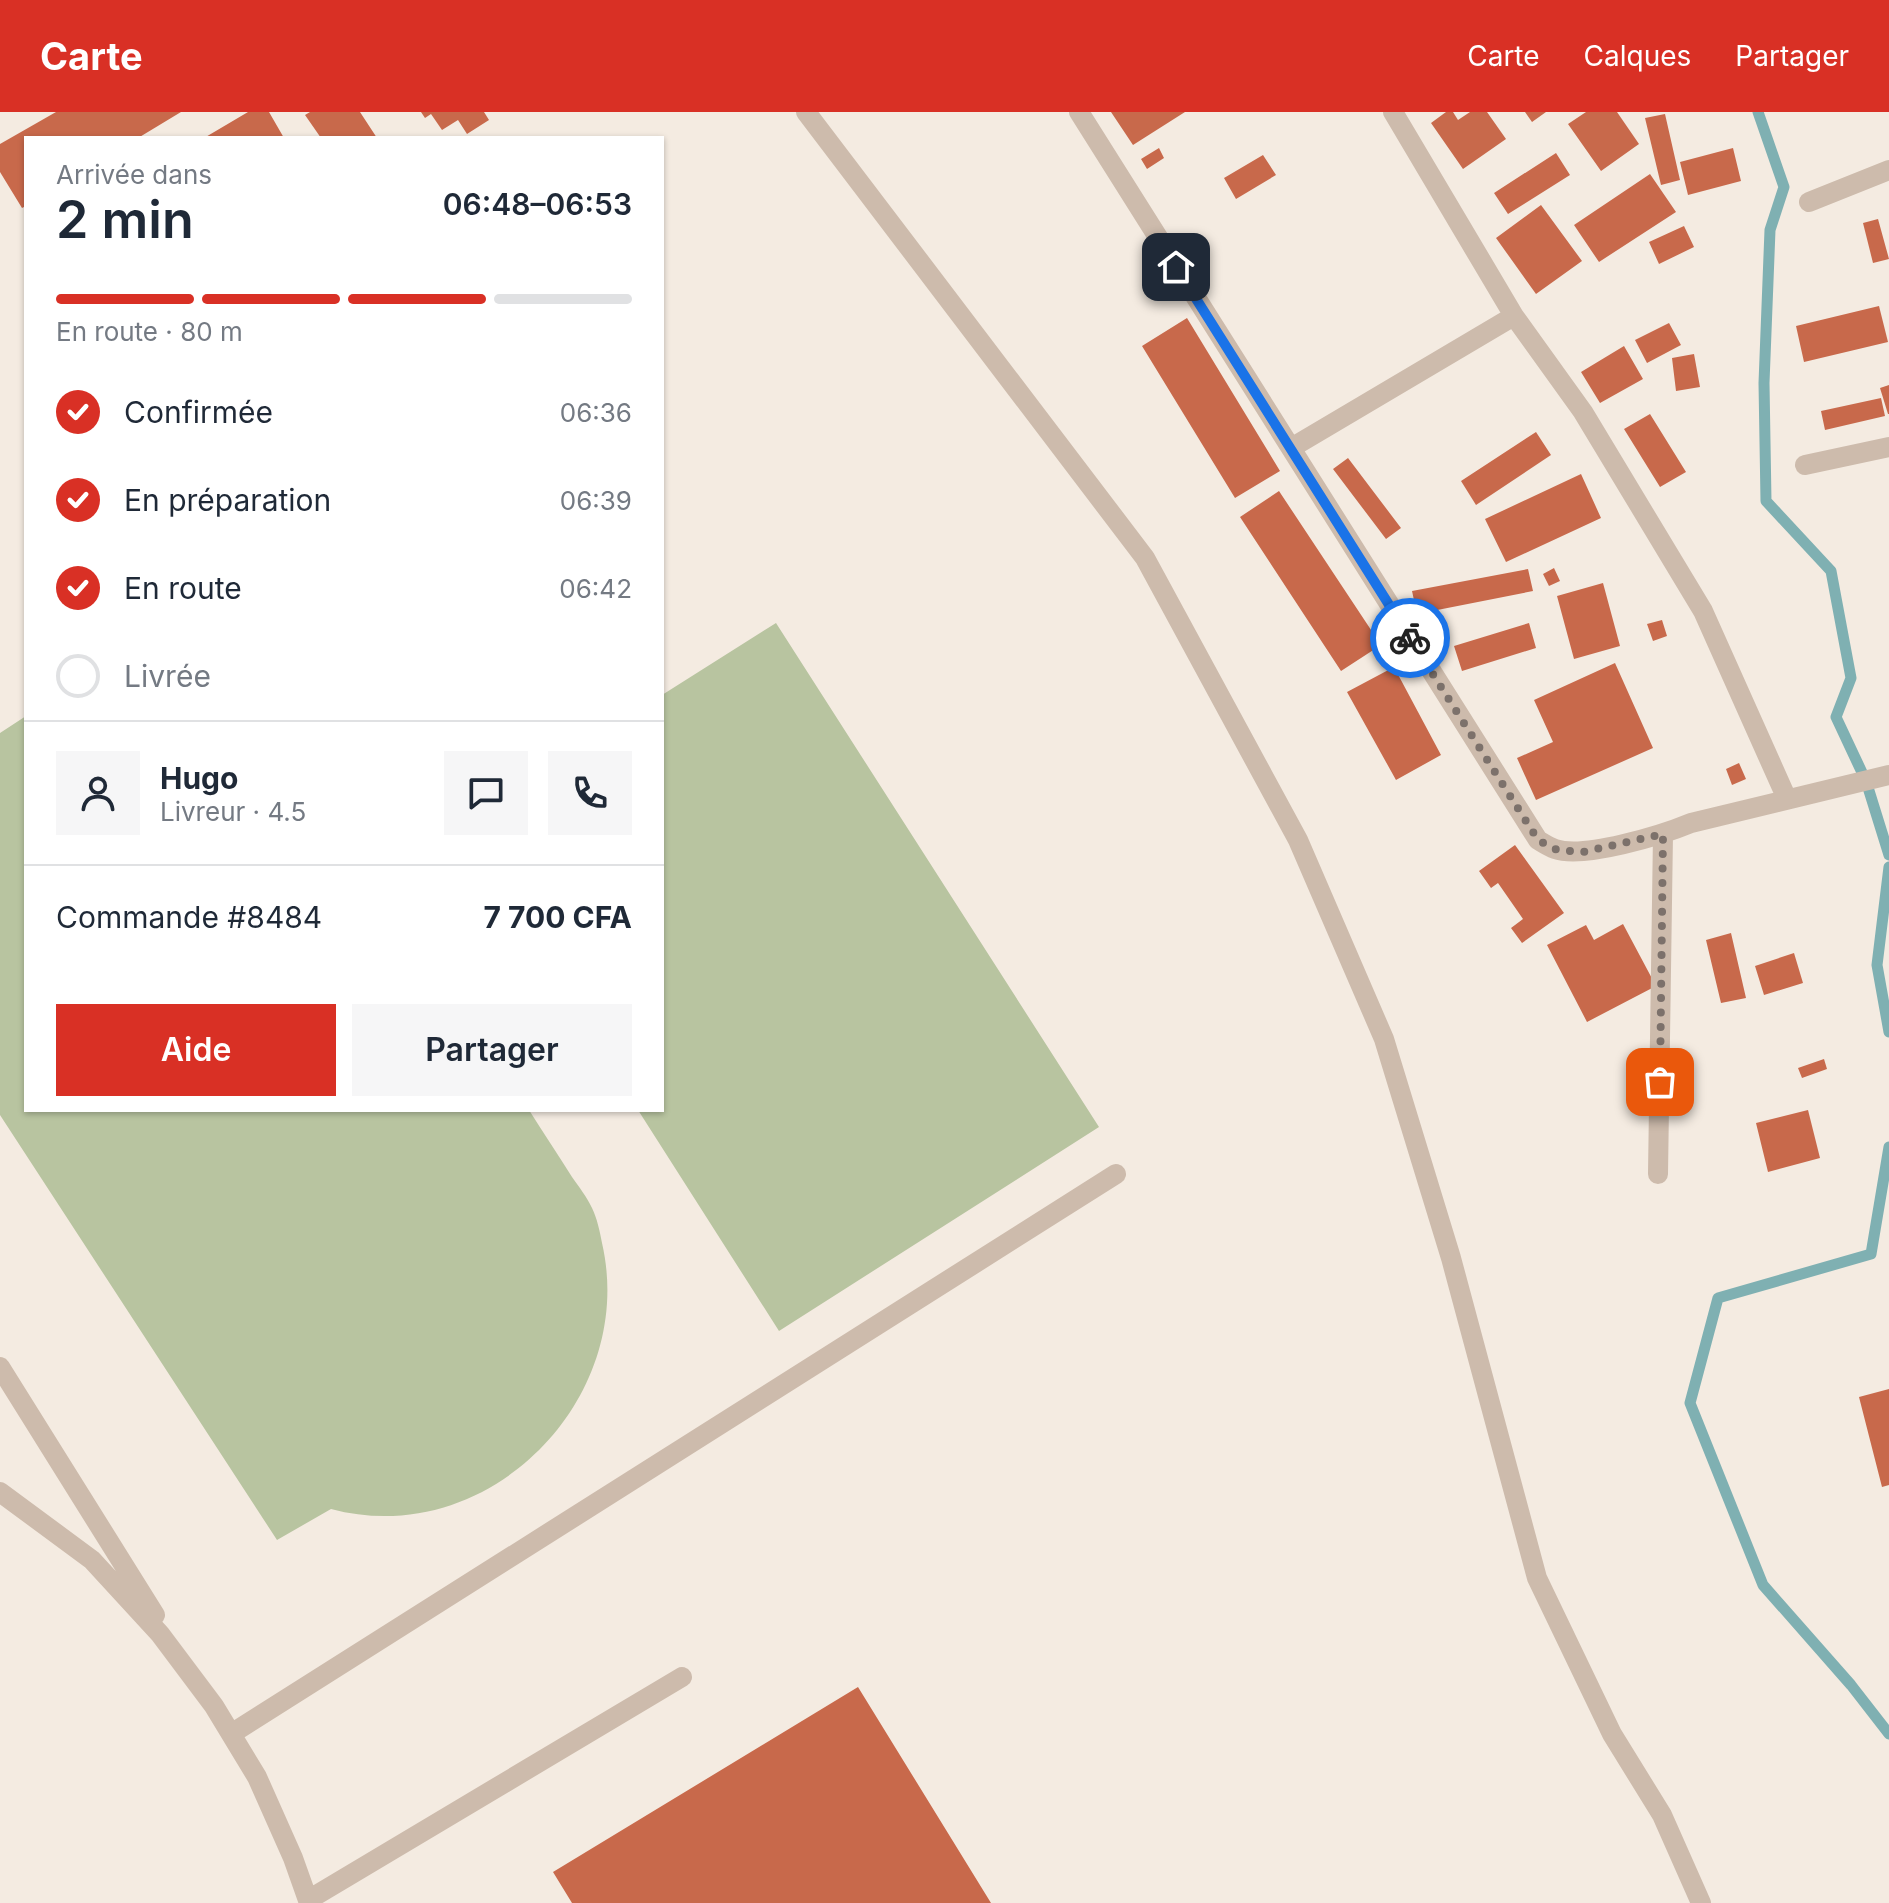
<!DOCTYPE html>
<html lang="fr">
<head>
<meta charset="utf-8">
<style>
	:root { --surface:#fff; --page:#f6f6f7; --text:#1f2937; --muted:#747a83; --line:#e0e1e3; --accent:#d93025 }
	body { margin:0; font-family:Inter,sans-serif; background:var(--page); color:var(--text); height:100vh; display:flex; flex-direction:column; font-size:30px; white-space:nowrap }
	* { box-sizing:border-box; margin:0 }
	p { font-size:26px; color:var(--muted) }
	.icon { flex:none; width:44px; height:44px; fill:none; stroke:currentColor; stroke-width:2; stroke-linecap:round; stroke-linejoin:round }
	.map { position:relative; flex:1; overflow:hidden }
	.panel { position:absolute; left:24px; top:24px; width:640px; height:976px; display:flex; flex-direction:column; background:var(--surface); border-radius:0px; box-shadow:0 2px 6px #0004 }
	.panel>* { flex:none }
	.pin { position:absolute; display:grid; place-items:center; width:68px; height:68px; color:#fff; margin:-34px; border-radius:16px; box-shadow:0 4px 12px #0006 }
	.courier { position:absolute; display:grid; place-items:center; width:80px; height:80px; margin:-40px; border:6px solid #1a73e8; border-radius:50%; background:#fff; color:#222; box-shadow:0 2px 10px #0007 }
	.headline em { font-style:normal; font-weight:600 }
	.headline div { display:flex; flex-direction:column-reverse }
	.headline { display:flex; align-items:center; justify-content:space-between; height:136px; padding:0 32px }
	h1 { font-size:52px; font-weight:600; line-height:60px }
	.bar { display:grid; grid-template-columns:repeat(4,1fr); gap:12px 8px; align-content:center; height:96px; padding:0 32px }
	.bar i { height:10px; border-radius:6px; background:var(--line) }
	.bar .selected { background:var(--accent) }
	.bar p { grid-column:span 4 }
	.line { display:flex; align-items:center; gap:20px; padding:0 32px; border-top:2px solid var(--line) }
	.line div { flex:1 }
	.round { display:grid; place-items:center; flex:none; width:84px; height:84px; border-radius:0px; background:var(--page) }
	ol { padding:0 32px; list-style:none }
	li { display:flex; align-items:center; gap:24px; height:88px }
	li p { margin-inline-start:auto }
	li .icon { padding:8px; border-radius:50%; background:var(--accent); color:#fff; stroke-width:4 }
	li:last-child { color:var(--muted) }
	li i { width:44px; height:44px; border:4px solid var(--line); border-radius:50% }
	.cta { display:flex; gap:16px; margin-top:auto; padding:16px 32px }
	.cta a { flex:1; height:92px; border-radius:0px; background:var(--accent); color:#fff; font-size:32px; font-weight:600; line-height:92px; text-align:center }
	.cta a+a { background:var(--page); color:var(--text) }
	header { display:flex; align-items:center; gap:48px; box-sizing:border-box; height:112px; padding:0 40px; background:var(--accent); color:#fff }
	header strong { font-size:38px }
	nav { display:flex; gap:44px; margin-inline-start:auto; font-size:28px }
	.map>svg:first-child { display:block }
	.green { fill:#b8c4a0 }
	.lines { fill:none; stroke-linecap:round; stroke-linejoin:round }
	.stream { stroke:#7fb0b2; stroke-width:11 }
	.building { fill:#c8694b }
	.minor { stroke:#cdbbac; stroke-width:20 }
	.done { stroke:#7c716b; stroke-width:8; stroke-dasharray:0 14.4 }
	.route { stroke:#1a73e8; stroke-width:10 }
</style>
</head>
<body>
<header>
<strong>Carte</strong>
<nav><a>Carte</a><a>Calques</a><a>Partager</a></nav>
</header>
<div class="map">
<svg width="1889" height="1791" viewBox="0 0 1889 1791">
	<rect width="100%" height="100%" fill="#f4ebe1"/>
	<path class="green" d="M776,511L1099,1015L779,1219L638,998H662V583Z
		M26,604V998H529C543,1020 558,1043 572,1065C579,1075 587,1085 592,1096C597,1106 600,1120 602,1131C638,1287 488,1439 331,1397L277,1428L0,1003V621Z"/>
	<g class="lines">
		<path class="stream" d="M1758,0L1784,75L1770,118L1764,271L1766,389L1831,459L1851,566L1836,605L1866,669L1889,743
			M1889,755L1877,853L1889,920
			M1889,1035L1871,1142L1718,1186L1690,1291L1763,1473L1851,1573L1889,1622"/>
	</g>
	<path class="building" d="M56,0H181L138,26H26V94L22,96L0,60V32Z
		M248,0H269L284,26H204Z
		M310,0H360L377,26H321L305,3Z
		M421,0H484L489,8L467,22L458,8L442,18L431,2L425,6Z
		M1111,0H1185L1133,33Z
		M1446,0H1453L1458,8L1470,0H1487L1506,27L1463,57L1431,11Z
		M1525,0H1546L1532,10Z
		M1586,0H1617L1639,32L1601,59L1568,12Z
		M1665,2L1680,68L1661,73L1645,6Z
		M1159,36L1164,46L1147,57L1141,47Z
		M1733,36L1741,69L1688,83L1680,50Z
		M1556,41L1570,63L1508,102L1494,81Z
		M1263,43L1276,63L1236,87L1224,66Z
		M1650,62L1676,100L1599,150L1574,113Z
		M1541,93L1582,149L1536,182L1496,126Z
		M1878,107L1889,147L1873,151L1863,111Z
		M1684,114L1694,135L1659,152L1649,130Z
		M1879,194L1888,230L1804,250L1796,214Z
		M1187,206L1280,359L1235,386L1142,234Z
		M1669,211L1681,233L1647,251L1635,228Z
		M1624,234L1643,267L1600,291L1581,260Z
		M1694,242L1700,275L1676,279L1672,246Z
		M1889,273V302H1888L1880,276Z
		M1881,286L1885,304L1825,318L1821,299Z
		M1650,302L1686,360L1660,375L1624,317Z
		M1536,320L1551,343L1476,393L1461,369Z
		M1348,346L1401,416L1386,427L1333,357Z
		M1581,362L1601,406L1506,450L1485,407Z
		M1279,379L1381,533L1341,559L1240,405Z
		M1554,456L1560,469L1549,474L1543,462Z
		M1528,457L1533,479L1417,502L1412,479Z
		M1603,471L1620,534L1574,547L1557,484Z
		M1662,508L1667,524L1653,529L1647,512Z
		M1529,511L1536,536L1462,559L1454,534Z
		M1615,551L1653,636L1536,688L1517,646L1553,630L1534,588Z
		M1394,555L1441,643L1396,668L1347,580Z
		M1739,651L1746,667L1732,673L1726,657Z
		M1515,733L1564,801L1522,831L1511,816L1523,807L1498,771L1491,776L1479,759Z
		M1623,812L1656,874L1587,910L1547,833L1586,813L1594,828Z
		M1731,821L1746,886L1721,891L1706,828Z
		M1794,841L1803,871L1764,883L1755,854Z
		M1824,947L1827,957L1802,966L1798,956Z
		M1808,998L1820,1046L1768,1060L1756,1011Z
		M1889,1277V1373L1882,1375L1859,1285Z
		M858,1575L991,1791H572L553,1760Z"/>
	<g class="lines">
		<path class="minor" d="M806,0L1145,446L1298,728L1384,927L1451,1146L1537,1466L1612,1622L1662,1703L1701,1791
			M1079,0L1538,728C1543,731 1549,735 1555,737C1584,747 1662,723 1691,711L1889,663
			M1393,0L1514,204L1583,300L1703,499L1787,687
			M1809,90L1889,58
			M1291,336L1514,204
			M1805,353L1889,335
			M1658,1062L1663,722
			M0,1255L155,1503
			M0,1380L92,1448L160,1522L214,1594L257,1665L293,1746L309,1791
			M231,1622L1116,1062
			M308,1788L682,1565"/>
	</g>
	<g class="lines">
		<path class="done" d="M1410,526L1538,728L1557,738L1583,740L1663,722L1660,970"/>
		<path class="route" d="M1176,155L1410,526"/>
	</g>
</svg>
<div class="pin" style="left:1660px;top:970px;background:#ea580c"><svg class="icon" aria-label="bag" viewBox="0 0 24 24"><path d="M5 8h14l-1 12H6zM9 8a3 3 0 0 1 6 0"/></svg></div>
<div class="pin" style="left:1176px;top:155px;background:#1f2937"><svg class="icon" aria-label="home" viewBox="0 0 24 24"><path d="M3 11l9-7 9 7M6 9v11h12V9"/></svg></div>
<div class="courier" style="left:1410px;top:526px"><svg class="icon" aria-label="bike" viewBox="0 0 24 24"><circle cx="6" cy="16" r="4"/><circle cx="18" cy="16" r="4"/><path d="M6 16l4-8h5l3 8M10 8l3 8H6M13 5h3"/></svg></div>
<section class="panel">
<div class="headline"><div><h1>2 min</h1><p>Arrivée dans</p></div><em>06:48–06:53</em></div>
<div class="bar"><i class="selected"></i><i class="selected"></i><i class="selected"></i><i></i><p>En route · 80 m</p></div>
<ol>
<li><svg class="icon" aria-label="check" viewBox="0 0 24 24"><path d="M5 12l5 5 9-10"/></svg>Confirmée<p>06:36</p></li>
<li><svg class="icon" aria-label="check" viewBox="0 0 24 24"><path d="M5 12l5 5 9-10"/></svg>En préparation<p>06:39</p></li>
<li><svg class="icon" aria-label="check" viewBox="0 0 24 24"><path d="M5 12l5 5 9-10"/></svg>En route<p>06:42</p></li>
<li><i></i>Livrée</li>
</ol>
<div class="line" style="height:144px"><a class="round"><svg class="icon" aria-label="person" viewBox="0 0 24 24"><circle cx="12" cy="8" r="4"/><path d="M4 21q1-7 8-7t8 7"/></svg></a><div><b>Hugo</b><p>Livreur · 4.5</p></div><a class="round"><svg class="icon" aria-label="chat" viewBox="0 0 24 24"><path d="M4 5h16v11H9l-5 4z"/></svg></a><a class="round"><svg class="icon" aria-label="phone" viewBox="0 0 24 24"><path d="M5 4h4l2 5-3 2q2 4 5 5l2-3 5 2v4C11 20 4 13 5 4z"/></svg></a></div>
<div class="line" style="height:104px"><div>Commande #8484</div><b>7 700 CFA</b></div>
<div class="cta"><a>Aide</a><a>Partager</a></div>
</section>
</div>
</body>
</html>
